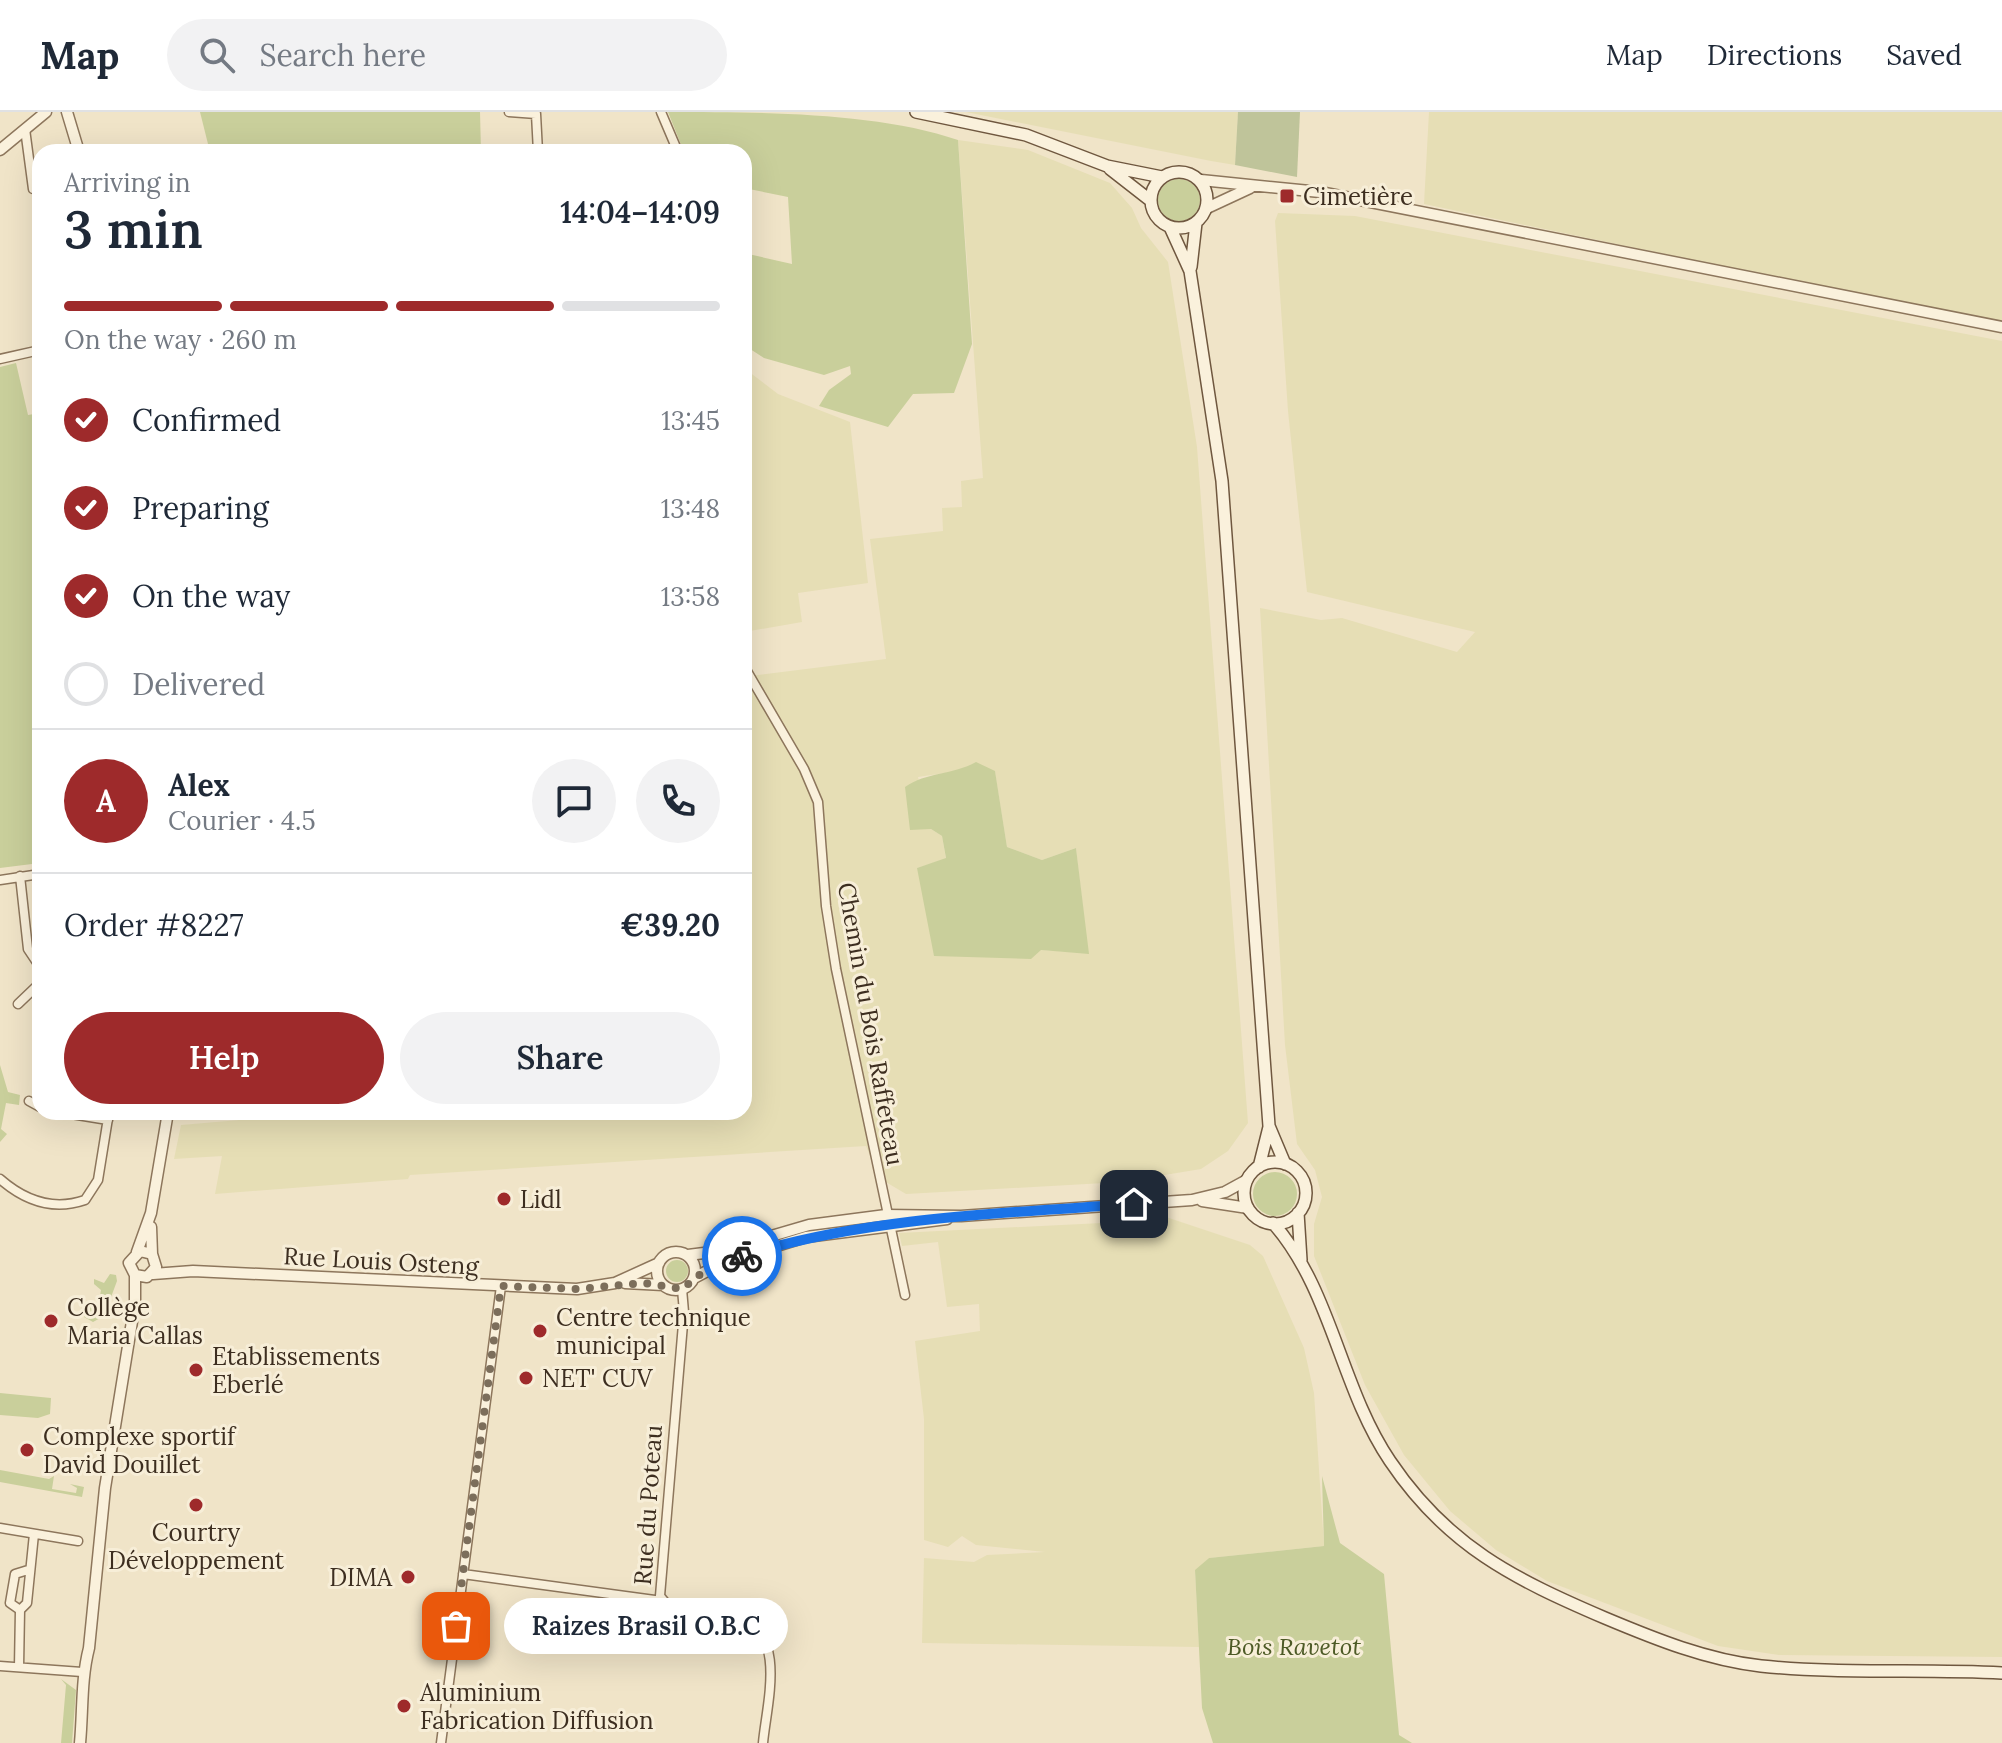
<!DOCTYPE html>
<html lang="en">
<head>
<meta charset="utf-8">
<style>
	:root { --surface:#fff; --page:#f2f2f3; --text:#1f2937; --muted:#747a83; --line:#e0e1e3; --accent:#9e2a2b }
	body { margin:0; font-family:Lora,serif; background:var(--page); color:var(--text); height:100vh; display:flex; flex-direction:column; font-size:30px; white-space:nowrap }
	* { box-sizing:border-box; margin:0 }
	p { font-size:26px; color:var(--muted) }
	.icon { flex:none; width:44px; height:44px; fill:none; stroke:currentColor; stroke-width:2; stroke-linecap:round; stroke-linejoin:round }
	.map { position:relative; flex:1; overflow:hidden }
	.sheet { position:absolute; left:32px; top:32px; width:720px; height:976px; display:flex; flex-direction:column; background:var(--surface); border-radius:24px; box-shadow:0 8px 32px #0002 }
	.sheet>* { flex:none }
	.pin { position:absolute; display:grid; place-items:center; width:68px; height:68px; color:#fff; margin:-34px; border-radius:16px; box-shadow:0 4px 12px #0006 }
	.courier { position:absolute; display:grid; place-items:center; width:80px; height:80px; margin:-40px; border:6px solid #1a73e8; border-radius:50%; background:#fff; color:#222; box-shadow:0 2px 10px #0007 }
	.bubble { position:absolute; height:56px; border-radius:28px; background:var(--surface); box-shadow:0 8px 32px #0002; font-size:26px; font-weight:600; line-height:56px; text-align:center }
	.head em { font-style:normal; font-weight:600 }
	.head div { display:flex; flex-direction:column-reverse }
	.head { display:flex; align-items:center; justify-content:space-between; height:136px; padding:0 32px }
	h1 { font-size:52px; font-weight:600; line-height:60px }
	.bar { display:grid; grid-template-columns:repeat(4,1fr); gap:12px 8px; align-content:center; height:96px; padding:0 32px }
	.bar i { height:10px; border-radius:6px; background:var(--line) }
	.bar .selected { background:var(--accent) }
	.bar p { grid-column:span 4 }
	.line { display:flex; align-items:center; gap:20px; padding:0 32px; border-top:2px solid var(--line) }
	.line div { flex:1 }
	.round { display:grid; place-items:center; flex:none; width:84px; height:84px; border-radius:42px; background:var(--page) }
	ol { padding:0 32px; list-style:none }
	li { display:flex; align-items:center; gap:24px; height:88px }
	li p { margin-inline-start:auto }
	li .icon { padding:8px; border-radius:50%; background:var(--accent); color:#fff; stroke-width:4 }
	li:last-child { color:var(--muted) }
	li i { width:44px; height:44px; border:4px solid var(--line); border-radius:50% }
	.primary-button { display:flex; gap:16px; margin-top:auto; padding:16px 32px }
	.primary-button a { flex:1; height:92px; border-radius:48px; background:var(--accent); color:#fff; font-size:32px; font-weight:600; line-height:92px; text-align:center }
	.primary-button a+a { background:var(--page); color:var(--text) }
	header { display:flex; align-items:center; gap:48px; box-sizing:border-box; height:112px; padding:0 40px; background:var(--surface); border-bottom:2px solid var(--line) }
	header strong { font-size:38px }
	nav { display:flex; gap:44px; margin-inline-start:auto; font-size:28px }
	.search { width:560px; height:72px; background:var(--page); display:flex; align-items:center; gap:20px; box-sizing:border-box; padding:0 28px; border-radius:44px; color:var(--muted); font-size:30px }
	.map>svg:first-child { display:block }
	.farmland { fill:#e6deb5; fill-rule:evenodd }
	.green { fill:#c9cf9b }
	.cemetery { fill:#bfc49a }
	.lines { fill:none; stroke-linecap:round; stroke-linejoin:round }
	.minor-casing { stroke:#8d765c; stroke-width:11 }
	.tertiary-casing { stroke:#8d765c; stroke-width:13 }
	.secondary-casing { stroke:#6f573f; stroke-width:14 }
	.minor { stroke:#faf1dc; stroke-width:8 }
	.tertiary { stroke:#faf1dc; stroke-width:10 }
	.secondary { stroke:#faf1dc; stroke-width:11 }
	.done { stroke:#7c6e5b; stroke-width:8; stroke-dasharray:0 14.4 }
	.route { stroke:#1a73e8; stroke-width:10 }
	.poi-dot { fill:#9e2a2b; stroke:#f7eed8; stroke-width:3 }
	.labels { text-anchor:middle; dominant-baseline:central; stroke-width:6; stroke-linejoin:round; paint-order:stroke }
	.poi-label { font-size:24px; fill:#3d2e20; stroke:#f7eed8; text-anchor:start }
	.street-label { font-size:24px; fill:#3d2e20; stroke:#f7eed8 }
	.park-label { font-size:24px; font-style:italic; fill:#4d5a26; stroke:#f7eed8 }
</style>
</head>
<body>
<header>
<strong>Map</strong>
<div class="search"><svg class="icon" aria-label="search" viewBox="0 0 24 24"><circle cx="10" cy="10" r="6"/><path d="M15 15l6 6"/></svg>Search here</div>
<nav><a>Map</a><a>Directions</a><a>Saved</a></nav>
</header>
<div class="map">
<svg width="2002" height="1631" viewBox="0 0 2002 1631">
	<rect width="100%" height="100%" fill="#f0e4c8"/>
	<path class="farmland" d="M966,0H1238L1235,53L1211,49Z
		M1429,0H2002V212L1424,92Z
		M958,28L1028,38L1110,71L1132,96L1141,116L1168,150L1197,335L1248,1011L1228,1039L1201,1057L1122,1070L906,1082L879,1066L866,1034L410,1063L408,1067L215,1082L222,1044L174,1047L181,1013L251,1007V1000H744V554L750,564L886,547L870,427L943,419L942,396L962,395L961,369L983,366ZM959,659L995,660L1007,735L1042,748L1076,736L1088,841L1041,838L917,756L946,747L942,724L931,717L918,665Z
		M1278,101L1355,104L2002,229V1545L1779,1543L1718,1534L1547,1469L1496,1438L1450,1399L1404,1343L1365,1273L1314,1144V1112L1322,1085L1315,1058L1297,1032L1285,933L1260,496L1321,508L1342,506L1457,540L1475,520L1307,480L1288,299L1275,109Z
		M744,256L778,282L850,310L868,471L798,481L802,510L744,520Z
		M1166,1105L1250,1133L1263,1144L1304,1236L1314,1281L1324,1434L1209,1446L1195,1459L1199,1535L922,1531L924,1446L974,1450L987,1443L1045,1440L976,1433L962,1424L948,1435L924,1428V1307L915,1229L980,1219L979,1192L947,1195L938,1130L902,1134L899,1121L1142,1109Z"/>
	<path class="green" d="M200,0H480L481,40H210Z
		M668,0C758,0 877,0 958,28L972,232L954,281L913,282L888,315L819,294L829,278L851,262L850,254L824,263L764,246L744,233V141L792,152L788,85L744,76V40H684Z
		M1158 88a21 21 0 1 1 42 0a21 21 0 1 1-42 0Z
		M16,251L28,303L40,301V751L0,756V255Z
		M976,650L995,659L1007,735L1042,748L1076,736L1089,842L1041,838L1031,847L934,844L917,756L946,746L942,724L931,717L910,718L905,675C926,660 953,663 976,650Z
		M0,953L8,980L20,983L19,993L6,991L1,1017L7,1022L0,1030Z
		M1253 1082a22 22 0 1 1 44 0a22 22 0 1 1-44 0Z
		M666 1159a11 11 0 1 1 22 0a11 11 0 1 1-22 0Z
		M110,1162L116,1163L117,1169L104,1204L93,1210L84,1205L85,1196L98,1194L101,1178L94,1172V1167L104,1171Z
		M0,1281L51,1286L50,1302L38,1306L0,1303Z
		M0,1358L49,1367L54,1364L52,1377L76,1381L77,1376L70,1372L84,1375L82,1385L0,1370Z
		M1322,1364L1340,1431L1384,1462L1399,1623L1412,1631H1213L1202,1596L1195,1458L1209,1446L1324,1434Z
		M61,1567L76,1578L72,1631H61L66,1573Z"/>
	<path class="cemetery" d="M1238,0H1300L1297,65L1235,53Z"/>
	<g class="lines">
		<g class="minor-casing">
			<path id="minor" d="M509,0L536,2L538,40
				M661,0L678,40
				M25,17L33,77
				M0,247L40,238
				M744,554L804,657L818,690L826,794L836,857L905,1183
				M20,764L28,837L40,855
				M0,768L40,762
				M18,892L40,871
				M29,989L40,995
				M59,1000L108,1008
				M0,1067C24,1088 53,1099 85,1088L98,1068L109,1000
				M682,1177L684,1200L660,1484L670,1496C692,1503 717,1501 739,1507C788,1520 766,1595 763,1631
				M0,1416L78,1429
				M28,1458L15,1462L10,1491L20,1498L27,1491L34,1422
				M463,1462L662,1489
				M0,1554L82,1560
				M19,1555L20,1498
				M441,1631L501,1174"/>
		</g>
		<g class="tertiary-casing">
			<path id="tertiary" d="M67,0L79,40
				M0,38L46,0
				M1201,68L1320,80L2002,215
				M1207,96L1250,76
				M1202,1089L1248,1096
				M151,1115L152,1142L156,1155L147,1165L135,1163L129,1151L140,1139L152,1142
				M657 1159a19 19 0 1 1 38 0a19 19 0 1 1-38 0Z
				M137,1140L151,1101L168,1000
				M688,1143L720,1139L809,1113L886,1103L961,1104L1192,1088L1225,1080L1247,1068
				M153,1162L193,1159L577,1177L615,1171L659,1151
				M694,1166L724,1150L806,1125L947,1107
				M625,1171L663,1173
				M80,1631C83,1599 81,1567 89,1536L105,1376L135,1191V1163"/>
		</g>
		<g class="secondary-casing">
			<path id="secondary" d="M916,0L1026,23L1107,54L1162,65
				M1110,57L1151,89
				M1151 88a28 28 0 1 1 56 0a28 28 0 1 1-56 0Z
				M1170,115L1190,159L1222,369L1269,1014L1285,1052
				M1191,155L1196,111
				M1244 1081a31 31 0 1 1 62 0a31 31 0 1 1-62 0Z
				M1259,1055L1269,1015
				M1298,1101L1301,1148
				M1273,1111C1332,1178 1340,1275 1390,1349C1447,1434 1514,1467 1605,1506C1655,1527 1707,1548 1761,1554C1840,1562 1922,1557 2002,1561"/>
		</g>
		<use href="#minor" class="minor"/>
		<use href="#tertiary" class="tertiary"/>
		<use href="#secondary" class="secondary"/>
	</g>
	<g class="lines">
		<path class="done" d="M456,1514L501,1174L578,1177L644,1171L682,1177L703,1160L742,1144"/>
		<path class="route" d="M742,1144C867,1105 1004,1101 1134,1092"/>
	</g>
	<g class="poi-dot">
		<rect x="1279" y="76" width="16" height="16" rx="4"/>
		<circle cx="504" cy="1087" r="8"/>
		<circle cx="51" cy="1209" r="8"/>
		<circle cx="540" cy="1219" r="8"/>
		<circle cx="196" cy="1258" r="8"/>
		<circle cx="526" cy="1266" r="8"/>
		<circle cx="27" cy="1338" r="8"/>
		<circle cx="196" cy="1393" r="8"/>
		<circle cx="408" cy="1465" r="8"/>
		<circle cx="404" cy="1594" r="8"/>
	</g>
	<g class="labels">
		<g class="poi-label">
			<text x="1303" y="84">Cimetière</text>
			<text x="520" y="1087">Lidl</text>
			<text x="67" y="1195">Collège<tspan x="67" dy="28">Maria Callas</tspan></text>
			<text x="556" y="1205">Centre technique<tspan x="556" dy="28">municipal</tspan></text>
			<text x="212" y="1244">Etablissements<tspan x="212" dy="28">Eberlé</tspan></text>
			<text x="542" y="1266">NET' CUV</text>
			<text x="43" y="1324">Complexe sportif<tspan x="43" dy="28">David Douillet</tspan></text>
			<text x="196" y="1420" text-anchor="middle">Courtry<tspan x="196" dy="28">Développement</tspan></text>
			<text x="392" y="1465" text-anchor="end">DIMA</text>
			<text x="420" y="1580">Aluminium<tspan x="420" dy="28">Fabrication Diffusion</tspan></text>
		</g>
		<g class="street-label">
			<text transform="translate(871 912) rotate(80)">Chemin du Bois Raffeteau</text>
			<text transform="translate(381 1149) rotate(3)">Rue Louis Osteng</text>
			<text transform="translate(648 1393) rotate(-86)">Rue du Poteau</text>
		</g>
		<g class="park-label">
			<text x="1294" y="1534">Bois Ravetot</text>
		</g>
	</g>
</svg>
<div class="pin" style="left:456px;top:1514px;background:#ea580c"><svg class="icon" aria-label="bag" viewBox="0 0 24 24"><path d="M5 8h14l-1 12H6zM9 8a3 3 0 0 1 6 0"/></svg></div>
<div class="pin" style="left:1134px;top:1092px;background:#1f2937"><svg class="icon" aria-label="home" viewBox="0 0 24 24"><path d="M3 11l9-7 9 7M6 9v11h12V9"/></svg></div>
<div class="courier" style="left:742px;top:1144px"><svg class="icon" aria-label="bike" viewBox="0 0 24 24"><circle cx="6" cy="16" r="4"/><circle cx="18" cy="16" r="4"/><path d="M6 16l4-8h5l3 8M10 8l3 8H6M13 5h3"/></svg></div>
<div class="bubble" style="left:504px;top:1486px;width:284px">Raizes Brasil O.B.C</div>
<section class="sheet">
<div class="head"><div><h1>3 min</h1><p>Arriving in</p></div><em>14:04–14:09</em></div>
<div class="bar"><i class="selected"></i><i class="selected"></i><i class="selected"></i><i></i><p>On the way · 260 m</p></div>
<ol>
<li><svg class="icon" aria-label="check" viewBox="0 0 24 24"><path d="M5 12l5 5 9-10"/></svg>Confirmed<p>13:45</p></li>
<li><svg class="icon" aria-label="check" viewBox="0 0 24 24"><path d="M5 12l5 5 9-10"/></svg>Preparing<p>13:48</p></li>
<li><svg class="icon" aria-label="check" viewBox="0 0 24 24"><path d="M5 12l5 5 9-10"/></svg>On the way<p>13:58</p></li>
<li><i></i>Delivered</li>
</ol>
<div class="line" style="height:144px"><b class="round" style="background:var(--accent);color:#fff">A</b><div><b>Alex</b><p>Courier · 4.5</p></div><a class="round"><svg class="icon" aria-label="chat" viewBox="0 0 24 24"><path d="M4 5h16v11H9l-5 4z"/></svg></a><a class="round"><svg class="icon" aria-label="phone" viewBox="0 0 24 24"><path d="M5 4h4l2 5-3 2q2 4 5 5l2-3 5 2v4C11 20 4 13 5 4z"/></svg></a></div>
<div class="line" style="height:104px"><div>Order #8227</div><b>€39.20</b></div>
<div class="primary-button"><a>Help</a><a>Share</a></div>
</section>
</div>
</body>
</html>
